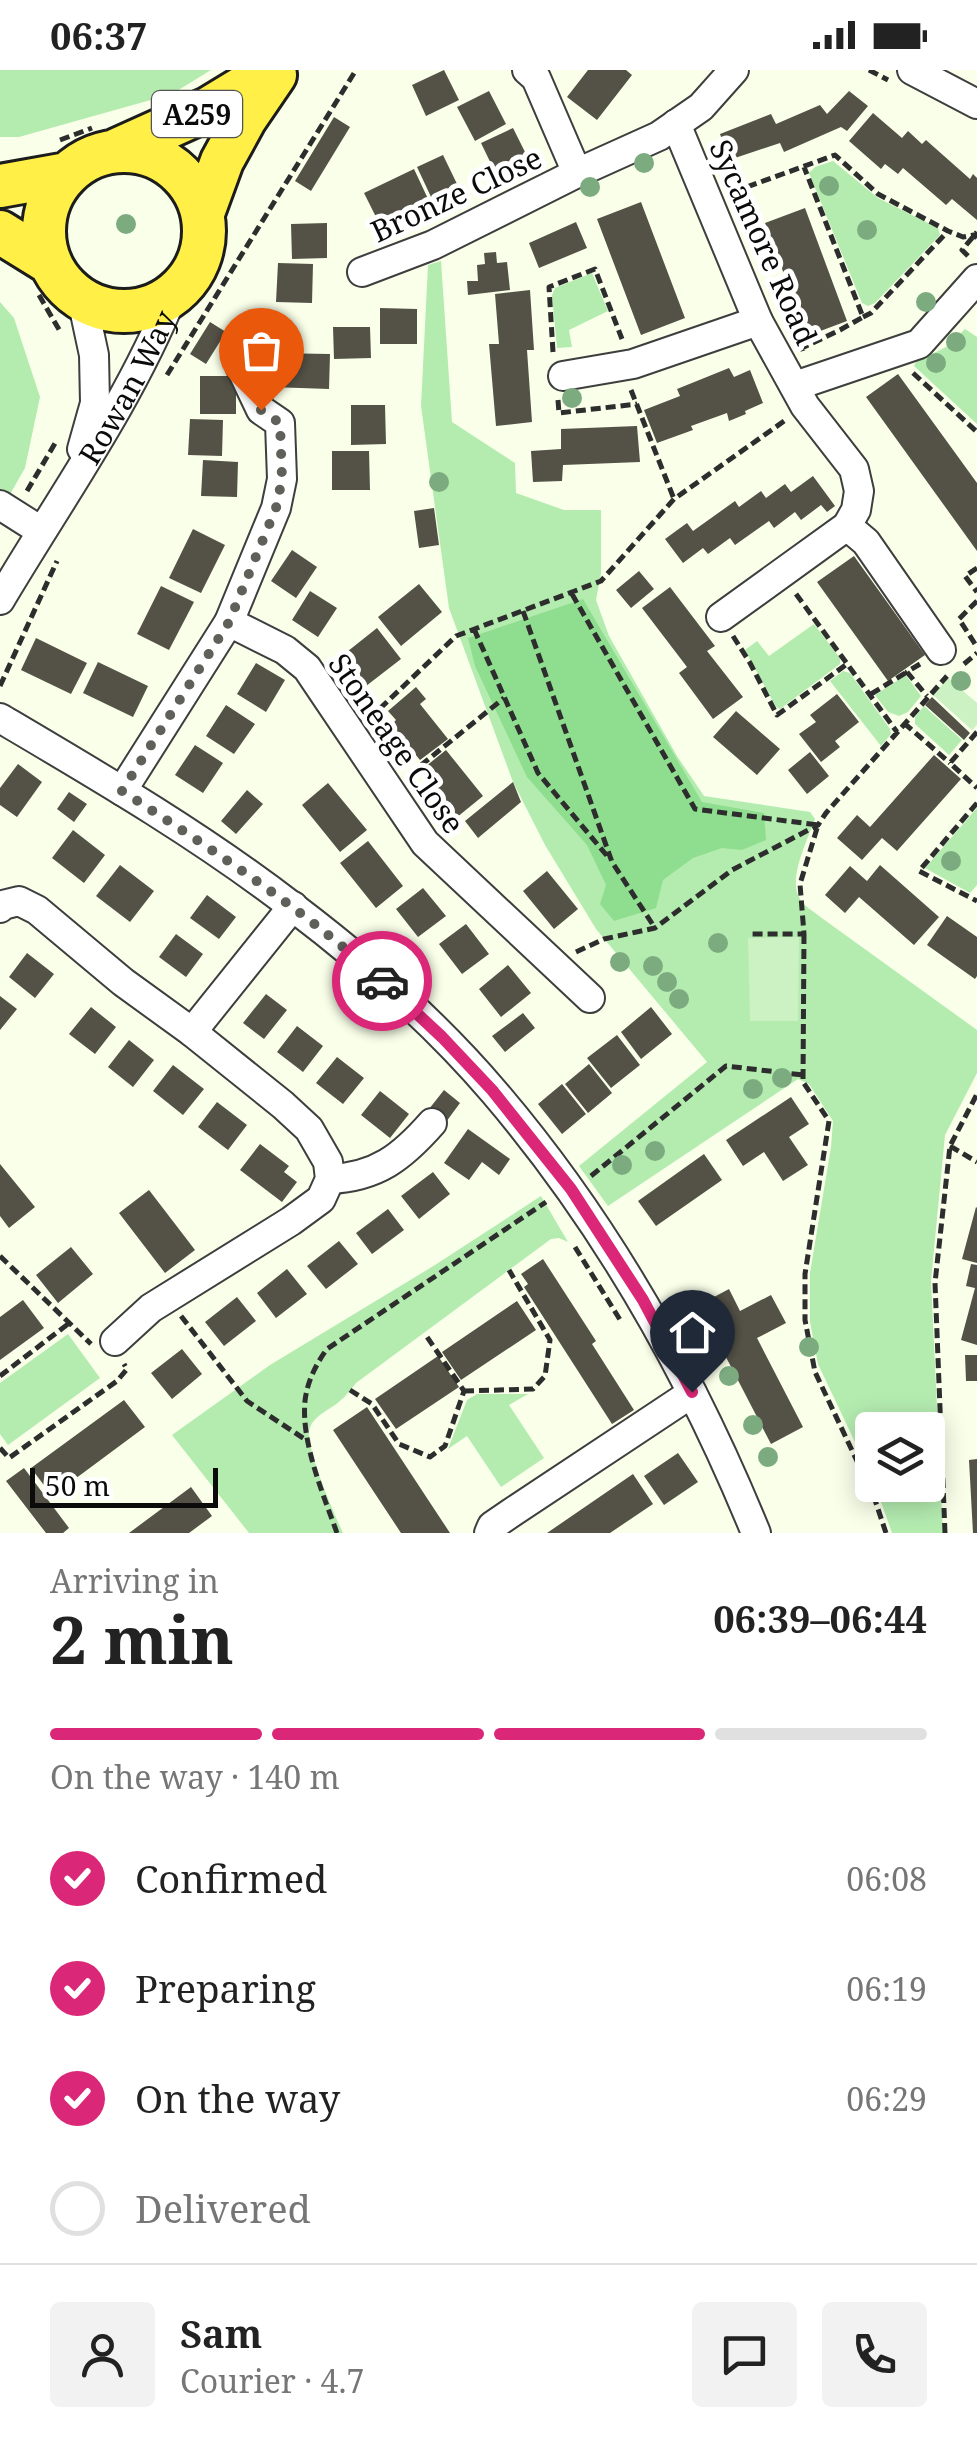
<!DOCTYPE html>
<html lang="en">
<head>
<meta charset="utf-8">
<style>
	:root { --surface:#fff; --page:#f2f2f2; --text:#222; --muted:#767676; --line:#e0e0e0; --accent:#db2777 }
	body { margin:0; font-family:"Noto Serif",serif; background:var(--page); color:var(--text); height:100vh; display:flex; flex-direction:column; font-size:38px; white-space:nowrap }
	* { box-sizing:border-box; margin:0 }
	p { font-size:32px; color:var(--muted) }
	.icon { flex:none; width:55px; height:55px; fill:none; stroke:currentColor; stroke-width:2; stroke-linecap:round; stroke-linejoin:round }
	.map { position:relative; height:1463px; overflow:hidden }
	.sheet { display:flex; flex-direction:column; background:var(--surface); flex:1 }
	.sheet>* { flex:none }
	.buttons { position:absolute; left:855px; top:1342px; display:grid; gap:20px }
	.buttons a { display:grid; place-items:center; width:90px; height:90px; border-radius:10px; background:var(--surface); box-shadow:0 5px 25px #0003; font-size:50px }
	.scale { position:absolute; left:30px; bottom:25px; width:188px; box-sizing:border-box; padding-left:10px; border:5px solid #0b0b0b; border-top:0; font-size:28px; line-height:35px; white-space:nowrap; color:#0b0b0b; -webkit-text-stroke:8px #fff; paint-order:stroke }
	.pin { position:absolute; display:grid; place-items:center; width:85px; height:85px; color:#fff; margin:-102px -42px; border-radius:50% 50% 50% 0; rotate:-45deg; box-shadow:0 0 10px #0007 }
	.pin .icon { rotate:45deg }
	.courier { position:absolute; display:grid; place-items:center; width:100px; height:100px; margin:-50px; border:8px solid #db2777; border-radius:50%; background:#fff; color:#222; box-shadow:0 2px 12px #0007 }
	.overview em { font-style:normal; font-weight:700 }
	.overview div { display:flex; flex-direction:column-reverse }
	.overview { display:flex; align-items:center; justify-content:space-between; height:170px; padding:0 50px }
	h1 { font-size:65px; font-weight:700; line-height:75px }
	.bar { display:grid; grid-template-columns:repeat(4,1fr); gap:15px 10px; align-content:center; height:120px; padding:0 50px }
	.bar i { height:12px; border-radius:8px; background:var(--line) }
	.bar .active { background:var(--accent) }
	.bar p { grid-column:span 4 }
	.line { display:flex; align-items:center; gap:25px; padding:0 50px; border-top:2px solid var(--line) }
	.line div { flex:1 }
	.round { display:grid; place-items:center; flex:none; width:105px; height:105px; border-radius:10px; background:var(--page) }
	ol { padding:0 50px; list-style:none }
	li { display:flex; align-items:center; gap:30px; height:110px }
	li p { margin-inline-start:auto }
	li .icon { padding:10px; border-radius:50%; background:var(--accent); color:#fff; stroke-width:4 }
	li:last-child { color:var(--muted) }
	li i { width:55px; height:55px; border:5px solid var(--line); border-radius:50% }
	.status { display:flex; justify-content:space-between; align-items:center; height:70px; padding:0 50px; background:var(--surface); direction:ltr }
	.status svg { height:28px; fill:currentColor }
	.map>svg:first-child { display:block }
	.green { fill:#b4ecb0 }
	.forest { fill:#8fde8f }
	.pitch { fill:#ccf2c3 }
	.building { fill:#545247 }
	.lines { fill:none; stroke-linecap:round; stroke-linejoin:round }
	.minor-casing { stroke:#3e3e3e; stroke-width:32 }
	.highway-casing { stroke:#1c1c1c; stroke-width:48 }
	.path { stroke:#2d2d2d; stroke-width:5; stroke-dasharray:10 5; stroke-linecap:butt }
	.minor { stroke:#fff; stroke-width:28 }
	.highway { stroke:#ffef47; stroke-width:42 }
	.tree { fill:#7dab80 }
	.done { stroke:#5e6059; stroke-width:10; stroke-dasharray:0 18 }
	.route { stroke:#db2777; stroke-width:12 }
	.labels { text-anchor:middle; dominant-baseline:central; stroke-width:10; stroke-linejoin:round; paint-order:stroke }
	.shield { fill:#fff; stroke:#545454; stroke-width:2.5 }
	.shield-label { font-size:28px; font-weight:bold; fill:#0b0b0b }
	.street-label { font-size:30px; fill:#0b0b0b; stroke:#fff }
</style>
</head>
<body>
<div class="status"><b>06:37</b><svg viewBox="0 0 49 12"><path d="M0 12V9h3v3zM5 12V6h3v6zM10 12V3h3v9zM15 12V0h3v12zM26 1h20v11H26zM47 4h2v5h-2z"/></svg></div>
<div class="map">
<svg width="977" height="1463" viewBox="0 0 977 1463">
	<rect width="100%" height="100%" fill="#f9ffe9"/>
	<path class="green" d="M0,0H211L172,24L19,67H0Z
		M833,91L878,128L938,158L940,165L875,233L868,236L862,233L809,103L815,97Z
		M441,191L452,352L515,393L516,423L564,440H601V504L596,530L609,566L677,686L704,726L810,742L815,749C808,769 787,810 800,829C803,835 813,841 819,846L977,960V1003L945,1065L931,1211L943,1463H892L875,1415H928V1360H872V1408L818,1294L810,1252V1203L831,1077L833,1051L809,1014L798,1009L608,1136L579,1096L707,992L596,859L545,775L513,712L449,538L421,336L428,195Z
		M592,203L608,241L569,260L572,277L557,278L552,225L555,218Z
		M0,232L14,248L40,327L25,398L0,442Z
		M965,259L977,267V354L914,296L916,292L948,276Z
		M814,554L840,588V594L780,639L776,637L745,580L757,571L769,586Z
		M843,601L850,603L890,659L891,664L881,676L830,611Z
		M906,605L921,626L908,642L899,646L888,642L875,625Z
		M924,636L962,670L949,685L915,654V647Z
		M977,738V815L970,823L925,798Z
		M541,1126L568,1172L559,1168L551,1169L356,1313C351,1319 346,1326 340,1331C331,1339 315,1345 310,1357C303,1374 335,1445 343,1463H249L172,1365L270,1295L435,1195Z
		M68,1264L100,1308L8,1375L0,1364V1313Z
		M477,1324H528L509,1335L544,1388L501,1417L467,1366L448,1379L467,1330Z"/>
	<path class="forest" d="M583,529L702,732L764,743L766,770L742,780L722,778L693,788L663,810L656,838L614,851L600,834L606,815L587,775L527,707L475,596L468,568Z"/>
	<path class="pitch" d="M948,608L977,633V655L972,660L933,625Z
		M799,867L798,951H750L748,868Z"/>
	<path class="building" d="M444,0L459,30L426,46L412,15Z
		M588,0H626L632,5L597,50L567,27Z
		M489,21L506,54L475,71L457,37Z
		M849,21L868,36L847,61L841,57L784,82L780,73L729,90L720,64L771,44L776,54L820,35L827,44Z
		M873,43L902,68L908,61L922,74L926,70L970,109L973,104L977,108V150L952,129L946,135L903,98L898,104L885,94L881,99L849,71Z
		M334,47L350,57L311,121L295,111Z
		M513,58L528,88L496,104L481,73Z
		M443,85L458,116L432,129L417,97Z
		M414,99L429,131L380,155L364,123Z
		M641,132L685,248L641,265L597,149Z
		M805,138L847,251L807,266L765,153Z
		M576,152L587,178L539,198L529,173Z
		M327,153V188L292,189L291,154Z
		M496,182L497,193L507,192L510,220L468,225L467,211H478L477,195L485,194L484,183Z
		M278,193L313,194L312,233L276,232Z
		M530,220L534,280H527L532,352L496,356L489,274H499L495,224Z
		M380,238L417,239V274H380Z
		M210,252L226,262L206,294L190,284Z
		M333,257H370L371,288L334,289Z
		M272,283L330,284L329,319L271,317Z
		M729,298L734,307L750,300L763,333L745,341L746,344L729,351L727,343L691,356L693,360L657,373L644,340L680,326L677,319Z
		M898,304L977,413V481L866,327Z
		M200,306H236V344H200Z
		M351,335H385L386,374L351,375Z
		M190,349L223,350L222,386L188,385Z
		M637,356L640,392L563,395L562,411L533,412L531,381L561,379V359Z
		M332,381H369L370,420H332Z
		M203,390L238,392L237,427L201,426Z
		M813,406L835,436L827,442L821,435L801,450L795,442L774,458L769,451L735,475L730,468L708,484L703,478L683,493L665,469L687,453L693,461L735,431L739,437L761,421L766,428L785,414L791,422Z
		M434,438L439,475L419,478L414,441Z
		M193,459L225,475L201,523L169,508Z
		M292,480L317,497L296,528L271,511Z
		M854,486L925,585L888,611L817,512Z
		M639,501L654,519L631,538L616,520Z
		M419,514L442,542L401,576L378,547Z
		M161,516L194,532L169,580L137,564Z
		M670,517L715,576L707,581L743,627L713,649L679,603L687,597L642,538Z
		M310,521L337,538L318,567L292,550Z
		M377,558L401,589L357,623L333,593Z
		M36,568L87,593L71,624L21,600Z
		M98,592L148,616L133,647L83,623Z
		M256,593L285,610L266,642L237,624Z
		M416,617L426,629L420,634L448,669L420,690L391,655L396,650L388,641Z
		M837,624L859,652L835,671L840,677L821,692L799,664L816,652L810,645Z
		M932,627L970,663L964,670L925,635Z
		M226,635L255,654L234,684L206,666Z
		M736,641L780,679L757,705L713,667Z
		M195,675L223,693L203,723L175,705Z
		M446,680L483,726L456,748L420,701Z
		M810,682L829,706L807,724L788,700Z
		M934,685L961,709L897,781L882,768L862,790L837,768L857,745L870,757Z
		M18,694L42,712L17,747L0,735V718Z
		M513,712L521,732L478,768L465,751Z
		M328,713L367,760L340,782L302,735Z
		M247,720L263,734L236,764L221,751Z
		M69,722L87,734L74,752L57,739Z
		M73,760L105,785L84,813L52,788Z
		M368,771L403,816L376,838L340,793Z
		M120,795L154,821L130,852L96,826Z
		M880,795L939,847L914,875L859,827L845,843L825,825L850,796L867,811Z
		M547,801L578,839L554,859L523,821Z
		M423,818L446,846L418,867L396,839Z
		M207,825L236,847L219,869L190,848Z
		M947,846L977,867V906L975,909L927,875Z
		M466,854L489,884L462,904L439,874Z
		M176,864L203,884L186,907L159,887Z
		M27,883L54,904L35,928L9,907Z
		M508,895L531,923L501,947L479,919Z
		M266,924L287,940L264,969L243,953Z
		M0,926L17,939L0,960Z
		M91,937L116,957L95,984L69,964Z
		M651,937L672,964L641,989L621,962Z
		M523,943L535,958L505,982L492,966Z
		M297,956L323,976L303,1002L277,982Z
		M617,965L640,995L611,1018L587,988Z
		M129,970L154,990L133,1017L108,997Z
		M337,987L364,1008L343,1034L316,1013Z
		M589,994L612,1023L588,1043L565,1014Z
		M173,995L204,1019L183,1045L153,1021Z
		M562,1014L586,1044L562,1064L538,1034Z
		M444,1020L460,1033L446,1052L429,1039Z
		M380,1021L409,1044L390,1068L361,1045Z
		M791,1027L809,1054L789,1067L808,1095L783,1111L764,1082L743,1096L726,1070Z
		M217,1032L247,1055L228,1080L198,1057Z
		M468,1059L510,1089L499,1105L482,1092L469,1110L444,1093Z
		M260,1074L289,1096L284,1102L297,1112L282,1132L240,1100Z
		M704,1084L722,1110L656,1156L638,1131Z
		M0,1094L35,1137L9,1158L0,1146Z
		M433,1102L450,1124L419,1149L401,1126Z
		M149,1120L195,1180L165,1203L119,1143Z
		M976,1137L977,1138V1193L962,1189Z
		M388,1139L404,1160L372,1184L356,1163Z
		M339,1171L358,1194L326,1219L307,1196Z
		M71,1177L93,1204L58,1233L36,1205Z
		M543,1189L596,1271L592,1274L634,1340L612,1354L524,1217L528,1214L521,1204Z
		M971,1194L977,1195V1275L961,1270L975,1218L966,1216Z
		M287,1199L307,1224L276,1248L257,1223Z
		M729,1219L740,1241L771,1225L786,1253L757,1268L803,1357L771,1374L699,1235Z
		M237,1227L256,1251L224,1276L205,1252Z
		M23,1230L44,1258L0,1290V1247Z
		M517,1231L536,1260L461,1310L442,1282Z
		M182,1279L202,1304L172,1329L151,1303Z
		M965,1285H977V1311H966Z
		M438,1286L459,1317L396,1359L375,1329Z
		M124,1330L145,1357L52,1426L31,1398Z
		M367,1337L450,1463H401L333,1360Z
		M678,1383L698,1412L664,1435L644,1406Z
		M977,1389V1463H973L969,1390Z
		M24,1398L69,1458L63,1463H46L6,1411Z
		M633,1404L653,1434L610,1463H547Z
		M191,1417L212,1446L189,1463H129Z"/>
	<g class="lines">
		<g class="minor-casing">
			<g id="minor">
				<path d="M527,0L536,8L577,103"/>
				<path d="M912,0L977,34"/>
				<path d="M676,54L758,251L805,336L854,399L859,421L856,440L847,456L721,547"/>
				<path d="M362,202L433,175L577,103L659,66L701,37L734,0"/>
				<path d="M563,306L633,294L758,251"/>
				<path d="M795,316L919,274L977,209"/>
				<path d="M82,379L95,333L94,285L82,229"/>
				<path d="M0,435L41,461"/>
				<path d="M847,456L866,472L941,580"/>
				<path id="s1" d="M0,530C60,429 129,333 173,224"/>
				<path d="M229,552L285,580L307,598L425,773L590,928"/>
				<path d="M0,648C100,707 201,766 293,837C363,890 437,955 494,1022C606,1153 691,1304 756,1463"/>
				<path d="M122,721L229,552L276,438L282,409L280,353L261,340L240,296"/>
				<path d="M0,838L3,835L19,831L37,840L123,912L192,962L283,1035L309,1059L328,1092L330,1109L321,1129L291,1151L151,1238L115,1271"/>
				<path d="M192,962L293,836"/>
				<path d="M330,1109C377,1107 402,1087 432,1053"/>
				<path d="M489,1463L492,1456L511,1443L692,1323"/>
			</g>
		</g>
		<g class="highway-casing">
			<path id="highway" d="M117,80L208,39L272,0
				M44 161a80 80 0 1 1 160 0a80 80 0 1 1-160 0Z
				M0,116L67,104
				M203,143L222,91L245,49L275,5
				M0,162L50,193"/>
		</g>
		<path class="path" d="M869,0L888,10
			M60,70L92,58
			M733,122L835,85L878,124L948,161L963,167L974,165L977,168
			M968,186L962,180L977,162
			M39,225L61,263
			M863,247L871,243L948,161
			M803,281L802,278L840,260L863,247L804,97
			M553,282L549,217L595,199L622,269
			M913,303L977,362
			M167,305L356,0
			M631,320L674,429
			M558,330L559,343L637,334
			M27,421L57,370
			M977,498L965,506L977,522
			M572,524L695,739L818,755L800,814L804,864H750
			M796,524L897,662
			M977,531L959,549L977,577
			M523,541L612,792L655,858
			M474,559L538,703L608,787
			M733,566L750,593L777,645L847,594
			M920,594L907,602L927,626
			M964,594L977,583
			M0,616L57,491
			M871,624L907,602
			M369,649L456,566L601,511L674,429L787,349
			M904,653L950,693
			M977,662L950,693L977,718
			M409,705L504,628
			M977,733L919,801L977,831
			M804,864L803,1012L829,1051L805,1204V1250L815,1302L874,1427L886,1463
			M576,882L604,869L655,858L732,800L818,755L826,743L947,606
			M950,1076L977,1092
			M591,1106L726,996L803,1005
			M575,1177L622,1253
			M0,1186L91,1274
			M181,1246L247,1331L306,1370
			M0,1306L68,1254
			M350,1320L372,1334L399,1374L430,1387L445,1376L464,1321L425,1264
			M464,1321L533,1319L545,1306L550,1270L509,1200
			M0,1378L9,1388L117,1311L127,1299L124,1294
			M337,1463C323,1424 301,1372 305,1331C307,1312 316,1294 327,1279L546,1132
			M945,1463L935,1213L950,1076L977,1024"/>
		<use href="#minor" class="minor"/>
		<use href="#highway" class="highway"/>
	</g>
	<g class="tree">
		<circle cx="644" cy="93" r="10"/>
		<circle cx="829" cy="116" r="10"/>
		<circle cx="590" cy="117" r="10"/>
		<circle cx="126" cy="154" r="10"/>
		<circle cx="867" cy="160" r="10"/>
		<circle cx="926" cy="232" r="10"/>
		<circle cx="956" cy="272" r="10"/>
		<circle cx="936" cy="293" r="10"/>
		<circle cx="572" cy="328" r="10"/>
		<circle cx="439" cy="412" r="10"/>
		<circle cx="961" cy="611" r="10"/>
		<circle cx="951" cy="791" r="10"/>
		<circle cx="718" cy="873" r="10"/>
		<circle cx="620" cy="892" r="10"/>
		<circle cx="653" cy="896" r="10"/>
		<circle cx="667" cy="912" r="10"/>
		<circle cx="679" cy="929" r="10"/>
		<circle cx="782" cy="1008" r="10"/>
		<circle cx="753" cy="1019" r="10"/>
		<circle cx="655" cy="1081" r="10"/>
		<circle cx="622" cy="1095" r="10"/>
		<circle cx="710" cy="1269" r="10"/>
		<circle cx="809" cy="1277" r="10"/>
		<circle cx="729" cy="1306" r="10"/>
		<circle cx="753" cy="1355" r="10"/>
		<circle cx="768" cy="1387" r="10"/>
	</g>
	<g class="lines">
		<path class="done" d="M261,340L280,353L282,409L276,438L229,552L122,721C213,780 302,838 382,911"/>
		<path class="route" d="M382,911L442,967L492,1020L571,1119L643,1230L692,1322"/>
	</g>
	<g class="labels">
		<rect class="shield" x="152" y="21" width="90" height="46" rx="8"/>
		<g class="shield-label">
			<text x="197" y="44">A259</text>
		</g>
		<g class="street-label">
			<text transform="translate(456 124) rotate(-25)">Bronze Close</text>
			<text transform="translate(764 172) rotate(66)">Sycamore Road</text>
			<text stroke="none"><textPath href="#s1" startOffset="248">Rowan Way</textPath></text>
			<text transform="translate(397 673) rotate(55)">Stoneage Close</text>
		</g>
	</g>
</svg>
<div class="buttons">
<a><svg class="icon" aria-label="layers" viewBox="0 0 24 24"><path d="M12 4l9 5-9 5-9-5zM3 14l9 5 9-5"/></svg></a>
</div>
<div class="scale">50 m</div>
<div class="pin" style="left:261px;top:340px;background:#ea580c"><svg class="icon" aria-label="bag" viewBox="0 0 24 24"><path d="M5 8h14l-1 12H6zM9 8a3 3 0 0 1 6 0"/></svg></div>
<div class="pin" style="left:692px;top:1322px;background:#1f2937"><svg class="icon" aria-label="home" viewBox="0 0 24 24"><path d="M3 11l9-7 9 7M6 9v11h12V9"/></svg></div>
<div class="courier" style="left:382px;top:911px"><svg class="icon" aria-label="car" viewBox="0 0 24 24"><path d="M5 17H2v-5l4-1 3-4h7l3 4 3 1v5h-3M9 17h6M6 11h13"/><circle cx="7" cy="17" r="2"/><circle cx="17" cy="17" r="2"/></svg></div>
</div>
<section class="sheet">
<div class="overview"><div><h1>2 min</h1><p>Arriving in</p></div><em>06:39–06:44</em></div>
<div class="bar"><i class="active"></i><i class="active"></i><i class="active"></i><i></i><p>On the way · 140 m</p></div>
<ol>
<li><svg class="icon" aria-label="check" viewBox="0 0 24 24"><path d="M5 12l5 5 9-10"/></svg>Confirmed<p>06:08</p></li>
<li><svg class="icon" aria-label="check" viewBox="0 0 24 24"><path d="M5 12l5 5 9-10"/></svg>Preparing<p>06:19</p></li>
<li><svg class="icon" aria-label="check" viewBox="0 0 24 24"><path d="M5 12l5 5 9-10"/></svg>On the way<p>06:29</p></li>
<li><i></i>Delivered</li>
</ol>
<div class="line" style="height:180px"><a class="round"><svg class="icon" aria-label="person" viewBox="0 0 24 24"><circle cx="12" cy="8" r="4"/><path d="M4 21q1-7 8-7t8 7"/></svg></a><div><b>Sam</b><p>Courier · 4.7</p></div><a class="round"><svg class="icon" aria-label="chat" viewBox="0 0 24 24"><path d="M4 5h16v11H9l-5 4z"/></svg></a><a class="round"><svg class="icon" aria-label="phone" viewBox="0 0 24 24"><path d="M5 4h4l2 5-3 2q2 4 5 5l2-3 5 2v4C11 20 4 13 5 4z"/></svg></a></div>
</section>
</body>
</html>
